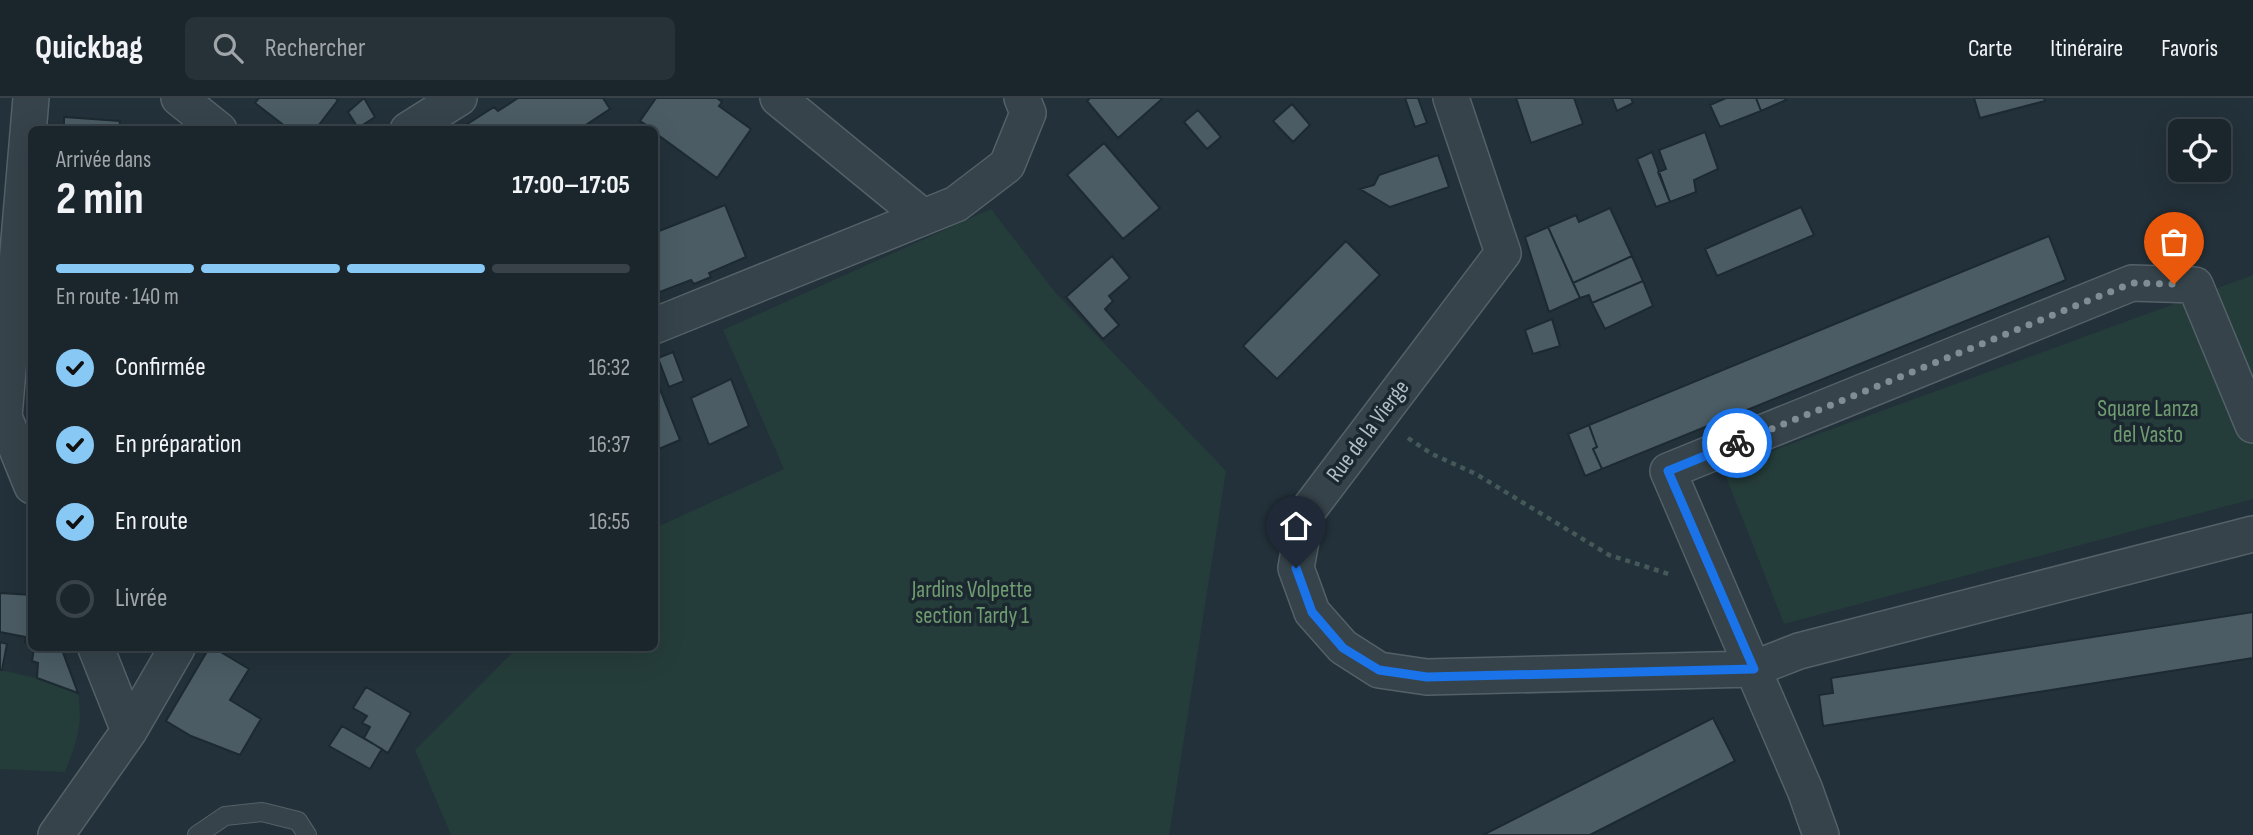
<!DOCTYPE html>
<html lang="fr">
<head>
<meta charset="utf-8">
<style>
	:root { --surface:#1a252c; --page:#273138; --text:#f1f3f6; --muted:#9fa5a9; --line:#384248; --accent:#88c8f5 }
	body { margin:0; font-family:"Sofia Sans Condensed",sans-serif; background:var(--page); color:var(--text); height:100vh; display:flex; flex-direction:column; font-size:26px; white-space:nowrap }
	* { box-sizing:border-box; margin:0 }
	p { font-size:23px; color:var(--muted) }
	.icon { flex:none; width:38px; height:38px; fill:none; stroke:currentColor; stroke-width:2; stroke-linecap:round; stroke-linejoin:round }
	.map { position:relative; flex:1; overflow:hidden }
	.drawer { position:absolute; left:28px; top:28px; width:630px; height:525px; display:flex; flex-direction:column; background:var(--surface); border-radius:10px; box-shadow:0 7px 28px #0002,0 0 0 2px var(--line) }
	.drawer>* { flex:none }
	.fabs { position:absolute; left:2168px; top:21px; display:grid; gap:14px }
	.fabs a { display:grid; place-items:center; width:63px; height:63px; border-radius:10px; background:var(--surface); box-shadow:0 7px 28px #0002,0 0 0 2px var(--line); font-size:35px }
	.pin { position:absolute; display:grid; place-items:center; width:60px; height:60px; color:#fff; margin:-72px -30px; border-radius:50% 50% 50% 0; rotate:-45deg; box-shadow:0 0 7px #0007 }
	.pin .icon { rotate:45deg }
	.courier { position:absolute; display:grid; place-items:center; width:70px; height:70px; margin:-35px; border:5px solid #1a73e8; border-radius:50%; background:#fff; color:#222; box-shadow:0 2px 9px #0007 }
	.head em { font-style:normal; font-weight:700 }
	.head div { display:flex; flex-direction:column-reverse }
	.head { display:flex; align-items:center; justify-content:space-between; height:119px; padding:0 28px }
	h1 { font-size:46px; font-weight:700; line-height:52px }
	.bar { display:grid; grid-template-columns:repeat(4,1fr); gap:10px 7px; align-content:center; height:84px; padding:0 28px }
	.bar i { height:9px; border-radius:5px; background:var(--line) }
	.bar .on { background:var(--accent) }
	.bar p { grid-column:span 4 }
	ol { padding:0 28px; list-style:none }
	li { display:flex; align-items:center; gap:21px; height:77px }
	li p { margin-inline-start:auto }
	li .icon { padding:7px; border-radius:50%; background:var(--accent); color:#111; stroke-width:4 }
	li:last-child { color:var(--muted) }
	li i { width:38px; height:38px; border:4px solid var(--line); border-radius:50% }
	header { display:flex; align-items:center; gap:42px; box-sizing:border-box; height:98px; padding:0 35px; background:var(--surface); border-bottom:2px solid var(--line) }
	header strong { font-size:33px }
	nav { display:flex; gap:38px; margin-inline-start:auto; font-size:24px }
	.search { width:490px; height:63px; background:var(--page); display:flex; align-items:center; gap:18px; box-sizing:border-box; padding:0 24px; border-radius:10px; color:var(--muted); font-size:26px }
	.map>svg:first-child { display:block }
	.green { fill:#253d3a }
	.building { fill:#4b5c65; stroke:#1d2a31; stroke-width:2 }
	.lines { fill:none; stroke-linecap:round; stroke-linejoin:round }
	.lane-casing { stroke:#546168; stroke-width:20 }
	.street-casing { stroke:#546168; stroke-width:38 }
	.path { stroke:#445958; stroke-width:4.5; stroke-dasharray:5 5; stroke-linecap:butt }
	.lane { stroke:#36434a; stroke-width:18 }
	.street { stroke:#36434a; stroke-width:35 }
	.done { stroke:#7f8d95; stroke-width:7; stroke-dasharray:0 12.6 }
	.route { stroke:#1a73e8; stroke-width:9 }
	.labels { text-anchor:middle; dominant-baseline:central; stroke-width:7; stroke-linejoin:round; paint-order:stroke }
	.park-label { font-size:23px; fill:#709c71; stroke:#1b282f }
	.street-label { font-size:23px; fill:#b1bec6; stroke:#1b282f }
</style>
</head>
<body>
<header>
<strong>Quickbag</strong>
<div class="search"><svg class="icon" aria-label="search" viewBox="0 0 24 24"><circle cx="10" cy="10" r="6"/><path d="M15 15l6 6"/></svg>Rechercher</div>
<nav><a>Carte</a><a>Itinéraire</a><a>Favoris</a></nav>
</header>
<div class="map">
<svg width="2253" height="737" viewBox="0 0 2253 737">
	<rect width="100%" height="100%" fill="#23313a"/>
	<path class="green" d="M991,111L1055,194L1226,373L1169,737H451L415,652L517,550H654L655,430L784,371L723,232Z
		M2253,177V401L1784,526L1723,371Z
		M0,572L37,580L78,595C83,628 77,643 65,674L0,671Z"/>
	<path class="building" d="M259,0H335L338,2L315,32H290L255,5Z
		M364,0L375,19L358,30L348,14Z
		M518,0H603L610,11L578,32H458L494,9L498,13Z
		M656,0H717L722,4L719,8L751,31L717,80L654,34V32L640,23Z
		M1090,0H1161L1162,1L1118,40L1087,3Z
		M1405,0H1418L1427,25L1415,29Z
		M1516,0H1574L1583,26L1531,45Z
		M1612,0H1631L1633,5L1617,13Z
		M1726,0H1756L1761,13L1720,29L1710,7Z
		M1756,0H1785L1786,2L1761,13Z
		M1974,0H2044L2045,3L1980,20Z
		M1292,6L1310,27L1293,44L1273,23Z
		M1198,12L1221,39L1207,51L1184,24Z
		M64,19L120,23L119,32H64Z
		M1705,34L1718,71L1694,82L1696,94L1670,104L1658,74L1666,71L1659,52Z
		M1104,45L1160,110L1123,141L1067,77Z
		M1652,54L1670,104L1656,109L1637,61Z
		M1438,57L1449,89L1390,109L1360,91L1374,87L1379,77Z
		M725,107L746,159L709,175L711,179L694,186L691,182L657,195L660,200L654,202V135Z
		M1801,109L1814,137L1717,178L1705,151Z
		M1610,110L1632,158L1573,185L1548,129L1576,117L1579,124Z
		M1548,129L1580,200L1549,214L1525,139Z
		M2049,138L2066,182L1602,371L1593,351L1597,349L1589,327Z
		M1346,143L1380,177L1277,281L1243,248Z
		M1112,158L1130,180L1109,198L1113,203L1105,211L1119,227L1103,241L1066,199Z
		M1632,158L1643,183L1592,205L1589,197L1580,200L1573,185Z
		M1643,183L1653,208L1605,231L1592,205Z
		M1552,221L1560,248L1533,256L1525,232Z
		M673,254L684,283L669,289L658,260Z
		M655,279L680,342L654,353V280Z
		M731,281L749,328L709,347L691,300Z
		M1589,327L1597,349L1593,351L1602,371L1585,378L1568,336Z
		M0,495L32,497V546L25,544L26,539L0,534Z
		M2253,514V560L1823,628L1819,597L1833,595L1831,580Z
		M0,544L7,546L2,572H0Z
		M34,550L62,552L78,595L37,580L38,565L32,563Z
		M209,550H214L249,571L230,602L261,621L240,657L191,638L166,623Z
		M366,589L411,615L388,655L364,640L370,629L362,625L367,618L353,610Z
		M1713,620L1735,663L1590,737H1483Z
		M342,628L382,651L370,671L329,648Z"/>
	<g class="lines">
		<g class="lane-casing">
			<path id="lane" d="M197,737L225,718L262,714L298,723L307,737"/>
		</g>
		<g class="street-casing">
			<path id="street" d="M179,0L219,32
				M778,0L923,119
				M1451,0L1503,155L1306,415L1296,470L1312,514L1343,549L1379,572L1427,579L1753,571L1805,692L1821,737
				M408,32L459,0
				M654,228L956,106L1007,67L1028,15L1022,0
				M0,318L4,319L32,388
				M4,319L31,0
				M2253,327L2195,187L2132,185L1668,373L1753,571L1799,553L2253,436
				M96,550L129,633
				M56,737L129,633L177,550"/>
		</g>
		<path class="path" d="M1408,340L1432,356L1476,376L1609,457L1672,477"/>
		<use href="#lane" class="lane"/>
		<use href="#street" class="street"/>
	</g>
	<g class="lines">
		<path class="done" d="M1737,345L2132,185L2174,186"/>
		<path class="route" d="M1296,470L1312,514L1343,550L1379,572L1427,579L1754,571L1668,373L1737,345"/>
	</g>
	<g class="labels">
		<g class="park-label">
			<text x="2148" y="311">Square Lanza<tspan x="2148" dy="26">del Vasto</tspan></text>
			<text x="972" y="492">Jardins Volpette<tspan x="972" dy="26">section Tardy 1</tspan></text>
		</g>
		<g class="street-label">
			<text transform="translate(1368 333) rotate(-53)">Rue de la Vierge</text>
		</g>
	</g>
</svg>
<div class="fabs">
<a><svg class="icon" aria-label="locate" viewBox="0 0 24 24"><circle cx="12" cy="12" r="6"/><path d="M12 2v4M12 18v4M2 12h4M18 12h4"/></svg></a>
</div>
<div class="pin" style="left:2174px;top:186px;background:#ea580c"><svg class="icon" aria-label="bag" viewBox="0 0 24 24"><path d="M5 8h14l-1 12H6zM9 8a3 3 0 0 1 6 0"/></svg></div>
<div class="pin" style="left:1296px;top:470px;background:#1f2937"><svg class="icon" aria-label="home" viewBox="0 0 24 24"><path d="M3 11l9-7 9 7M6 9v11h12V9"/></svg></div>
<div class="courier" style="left:1737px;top:345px"><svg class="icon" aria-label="bike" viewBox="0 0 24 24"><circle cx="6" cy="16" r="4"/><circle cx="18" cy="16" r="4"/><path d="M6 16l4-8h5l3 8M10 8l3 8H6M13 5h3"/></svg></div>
<section class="drawer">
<div class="head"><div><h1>2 min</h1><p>Arrivée dans</p></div><em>17:00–17:05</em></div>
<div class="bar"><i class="on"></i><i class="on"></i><i class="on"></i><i></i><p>En route · 140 m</p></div>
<ol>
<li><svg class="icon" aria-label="check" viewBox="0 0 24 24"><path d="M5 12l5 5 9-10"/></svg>Confirmée<p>16:32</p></li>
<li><svg class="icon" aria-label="check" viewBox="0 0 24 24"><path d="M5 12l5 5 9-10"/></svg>En préparation<p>16:37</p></li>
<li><svg class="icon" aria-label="check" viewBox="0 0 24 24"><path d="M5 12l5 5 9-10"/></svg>En route<p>16:55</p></li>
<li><i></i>Livrée</li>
</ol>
</section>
</div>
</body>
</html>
